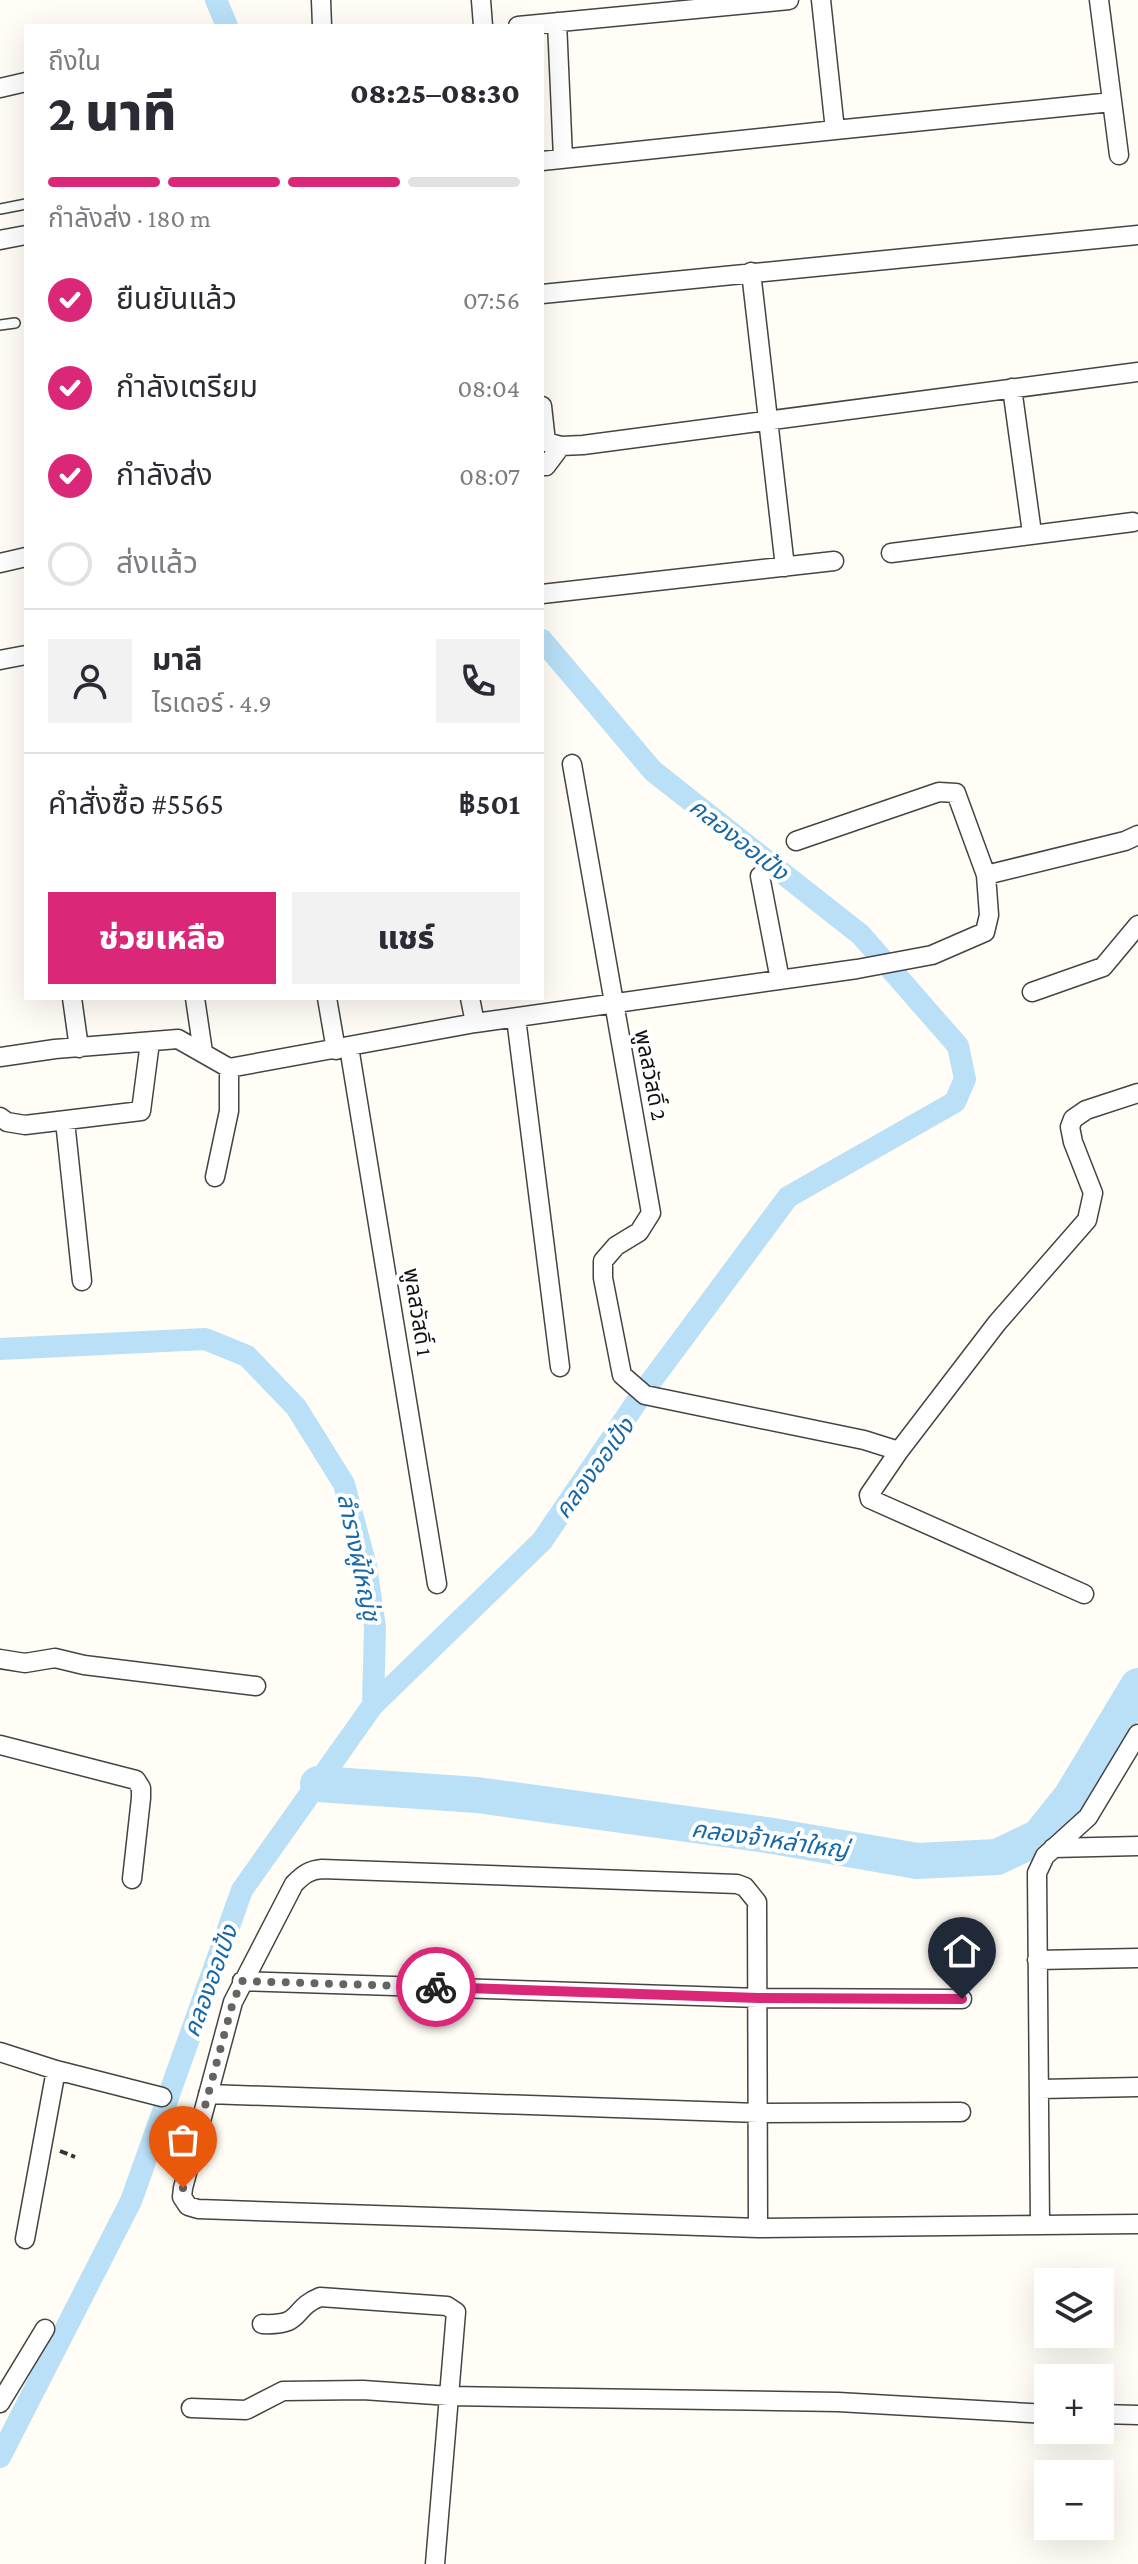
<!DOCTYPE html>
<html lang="th">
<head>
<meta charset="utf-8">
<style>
	:root { --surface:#fff; --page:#f2f2f3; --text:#2b2b33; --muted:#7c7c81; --line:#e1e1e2; --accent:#db2777 }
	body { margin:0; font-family:"Crimson Pro","Noto Sans Thai",serif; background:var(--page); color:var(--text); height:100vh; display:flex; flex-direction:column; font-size:30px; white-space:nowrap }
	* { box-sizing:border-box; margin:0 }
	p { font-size:26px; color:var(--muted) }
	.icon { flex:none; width:44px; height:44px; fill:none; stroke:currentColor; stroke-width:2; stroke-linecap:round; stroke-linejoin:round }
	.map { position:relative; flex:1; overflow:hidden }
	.sheet { position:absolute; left:24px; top:24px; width:520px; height:976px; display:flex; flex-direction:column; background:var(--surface); border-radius:0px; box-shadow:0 8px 32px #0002 }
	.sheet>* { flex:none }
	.controls { position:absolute; left:1034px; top:2268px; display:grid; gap:16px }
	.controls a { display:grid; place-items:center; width:80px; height:80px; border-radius:0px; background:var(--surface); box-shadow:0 8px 32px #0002; font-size:40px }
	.pin { position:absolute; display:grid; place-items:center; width:68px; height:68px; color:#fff; margin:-82px -34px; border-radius:50% 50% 50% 0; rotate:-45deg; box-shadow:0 0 8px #0007 }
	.pin .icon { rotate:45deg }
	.courier { position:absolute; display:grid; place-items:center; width:80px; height:80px; margin:-40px; border:6px solid #db2777; border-radius:50%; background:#fff; color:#222; box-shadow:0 2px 10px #0007 }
	.summary em { font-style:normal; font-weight:800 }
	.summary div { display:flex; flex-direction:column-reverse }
	.summary { display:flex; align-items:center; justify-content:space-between; height:136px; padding:0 24px }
	h1 { font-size:52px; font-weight:800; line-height:60px }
	.bar { display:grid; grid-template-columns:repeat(4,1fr); gap:12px 8px; align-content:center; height:96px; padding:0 24px }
	.bar i { height:10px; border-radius:6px; background:var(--line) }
	.bar .current { background:var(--accent) }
	.bar p { grid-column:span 4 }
	.line { display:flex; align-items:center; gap:20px; padding:0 24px; border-top:2px solid var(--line) }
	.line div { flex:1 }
	.round { display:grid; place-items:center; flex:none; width:84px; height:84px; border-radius:0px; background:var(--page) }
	ol { padding:0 24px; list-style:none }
	li { display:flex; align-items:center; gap:24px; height:88px }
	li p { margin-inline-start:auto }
	li .icon { padding:8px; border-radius:50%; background:var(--accent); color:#fff; stroke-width:4 }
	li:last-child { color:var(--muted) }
	li i { width:44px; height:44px; border:4px solid var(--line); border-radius:50% }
	.primary-button { display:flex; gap:16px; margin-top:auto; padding:16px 24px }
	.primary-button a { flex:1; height:92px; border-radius:0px; background:var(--accent); color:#fff; font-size:32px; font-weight:800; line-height:92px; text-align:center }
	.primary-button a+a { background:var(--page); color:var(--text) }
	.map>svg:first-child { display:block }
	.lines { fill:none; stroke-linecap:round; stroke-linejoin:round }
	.canal { stroke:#b9e0f7; stroke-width:22 }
	.river { stroke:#b9e0f7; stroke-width:36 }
	.service-casing { stroke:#444; stroke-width:12 }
	.minor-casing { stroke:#444; stroke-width:21 }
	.path { stroke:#333; stroke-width:4; stroke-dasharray:8 4; stroke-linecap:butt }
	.service { stroke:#fff; stroke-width:9 }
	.minor { stroke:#fff; stroke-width:18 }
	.done { stroke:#646461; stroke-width:8; stroke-dasharray:0 14.4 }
	.route { stroke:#db2777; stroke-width:10 }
	.labels { text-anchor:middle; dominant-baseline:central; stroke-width:8; stroke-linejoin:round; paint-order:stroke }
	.street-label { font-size:22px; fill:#111; stroke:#fff }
	.water-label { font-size:24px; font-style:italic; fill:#1768a6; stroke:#fff }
</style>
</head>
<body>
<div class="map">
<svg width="1138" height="2564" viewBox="0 0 1138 2564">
	<rect width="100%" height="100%" fill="#fffdf5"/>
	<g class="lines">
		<path class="canal" d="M216,0L227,26
			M0,1349L205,1339L247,1356L296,1407L344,1484L366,1566L375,1627L373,1705
			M0,2457L131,2201L242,1890L373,1705L542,1541L646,1388L788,1197L955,1102L965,1079L958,1046L861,935L653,771L542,640"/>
		<path class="river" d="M318,1784L477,1795L767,1835L917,1861L997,1857L1039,1837L1071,1797L1138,1686"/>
		<g class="service-casing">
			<path id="service" d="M0,209L26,204
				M0,325L15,323"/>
		</g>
		<g class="minor-casing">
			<path id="minor" d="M321,0L322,26
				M481,0L483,26
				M821,0L835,130L1112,102
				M1099,0L1119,155
				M557,22L563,158
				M518,26L789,0
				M0,88L26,82
				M542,161L835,130
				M0,240L26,235
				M751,272L785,567
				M542,294L1138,235
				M1012,388L1032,533
				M542,406L546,442
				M542,441L561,446L583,445L1138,372
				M542,466H546L561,446
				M891,553L1133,522
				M0,563L26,557
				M542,594L834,561
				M0,660L26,655
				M572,764L651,1213L639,1232L616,1246L603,1261V1278L622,1375L645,1395L864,1440L899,1451L997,1323L1087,1220L1093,1193L1073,1142L1070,1127L1073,1119L1086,1110L1138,1093
				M986,875L1125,841L1138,835
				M760,876L780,980
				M1032,992L1103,967L1138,925
				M72,998L79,1048
				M195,998L203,1052
				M327,998L336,1050
				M470,998L475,1023
				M516,1018L560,1367
				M349,1047L437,1584
				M0,1057L55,1049L178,1039L229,1068L475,1023L857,969L932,955L985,932L989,915L986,875L956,793L939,792L796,841
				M0,1117L7,1122L25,1125L141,1111L150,1042
				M65,1121L82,1281
				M215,1177L229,1111V1068
				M899,1451L869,1495L870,1499L1084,1594
				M0,1659L25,1663L55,1658L84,1665L256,1686
				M0,1745L136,1780L141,1788V1798L132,1879
				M1053,1848L1138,1846
				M1037,1960L1138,1958
				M242,1981L758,1998L962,1999
				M0,2052L56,2070L25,2239
				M56,2070L162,2097
				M1040,2089L1138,2087
				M208,2094L758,2113L961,2112
				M1040,2225L1037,1873L1045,1856L1088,1817L1138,1734
				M758,2228L757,1902L745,1887L737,1884L322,1869C309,1870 303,1875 294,1884L233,2002L183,2188L182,2197L188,2206L198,2209L758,2228L1138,2224
				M262,2324C305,2326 290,2309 320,2297L447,2306L456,2312L435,2564
				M0,2403L45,2329
				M191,2408L246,2410L283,2391L363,2390L449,2396L838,2402L1048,2414
				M1100,2414L1138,2415"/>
		</g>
		<path class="path" d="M60,2151L75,2157"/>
		<use href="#service" class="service"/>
		<use href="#minor" class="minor"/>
	</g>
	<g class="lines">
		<path class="done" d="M183,2188L233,2002L242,1981L436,1987"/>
		<path class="route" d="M436,1987L758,1998L962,1999"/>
	</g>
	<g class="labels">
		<g class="street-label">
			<text transform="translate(651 1075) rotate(79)">พูลสวัสดิ์ 2</text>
			<text transform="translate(418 1312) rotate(81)">พูลสวัสดิ์ 1</text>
		</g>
		<g class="water-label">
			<text transform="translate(739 839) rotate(38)">คลองออเป้ง</text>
			<text transform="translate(594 1468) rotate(-54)">คลองออเป้ง</text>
			<text transform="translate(359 1557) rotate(78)">ลำรางผู้ใหญ่ชู</text>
			<text transform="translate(770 1839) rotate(8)">คลองจ้าหล่าใหญ่</text>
			<text transform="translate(210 1981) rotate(-70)">คลองออเป้ง</text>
		</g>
	</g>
</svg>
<div class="controls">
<a><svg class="icon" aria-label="layers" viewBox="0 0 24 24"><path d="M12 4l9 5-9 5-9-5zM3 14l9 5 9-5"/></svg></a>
<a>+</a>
<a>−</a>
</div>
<div class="pin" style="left:183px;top:2188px;background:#ea580c"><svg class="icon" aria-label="bag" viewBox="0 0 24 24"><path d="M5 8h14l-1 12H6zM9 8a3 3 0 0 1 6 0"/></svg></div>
<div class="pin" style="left:962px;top:1999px;background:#1f2937"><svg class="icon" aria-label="home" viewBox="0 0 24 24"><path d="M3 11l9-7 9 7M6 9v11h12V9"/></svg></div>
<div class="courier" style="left:436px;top:1987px"><svg class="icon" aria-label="bike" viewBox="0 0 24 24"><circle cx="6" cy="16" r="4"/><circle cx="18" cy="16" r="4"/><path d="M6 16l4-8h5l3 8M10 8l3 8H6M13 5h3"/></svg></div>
<section class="sheet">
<div class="summary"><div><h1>2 นาที</h1><p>ถึงใน</p></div><em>08:25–08:30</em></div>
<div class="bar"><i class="current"></i><i class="current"></i><i class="current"></i><i></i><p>กำลังส่ง · 180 m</p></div>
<ol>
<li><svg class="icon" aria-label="check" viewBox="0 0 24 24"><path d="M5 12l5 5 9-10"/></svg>ยืนยันแล้ว<p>07:56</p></li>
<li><svg class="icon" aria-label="check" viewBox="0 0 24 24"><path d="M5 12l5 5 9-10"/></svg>กำลังเตรียม<p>08:04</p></li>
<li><svg class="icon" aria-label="check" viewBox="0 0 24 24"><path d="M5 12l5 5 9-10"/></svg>กำลังส่ง<p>08:07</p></li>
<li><i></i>ส่งแล้ว</li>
</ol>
<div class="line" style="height:144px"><a class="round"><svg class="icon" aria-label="person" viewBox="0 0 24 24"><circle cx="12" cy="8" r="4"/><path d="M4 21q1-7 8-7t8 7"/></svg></a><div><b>มาลี</b><p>ไรเดอร์ · 4.9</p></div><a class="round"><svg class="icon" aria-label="phone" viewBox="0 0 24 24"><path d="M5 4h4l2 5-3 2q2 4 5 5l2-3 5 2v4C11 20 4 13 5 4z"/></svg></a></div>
<div class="line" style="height:104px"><div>คำสั่งซื้อ #5565</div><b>฿501</b></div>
<div class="primary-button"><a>ช่วยเหลือ</a><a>แชร์</a></div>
</section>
</div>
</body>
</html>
